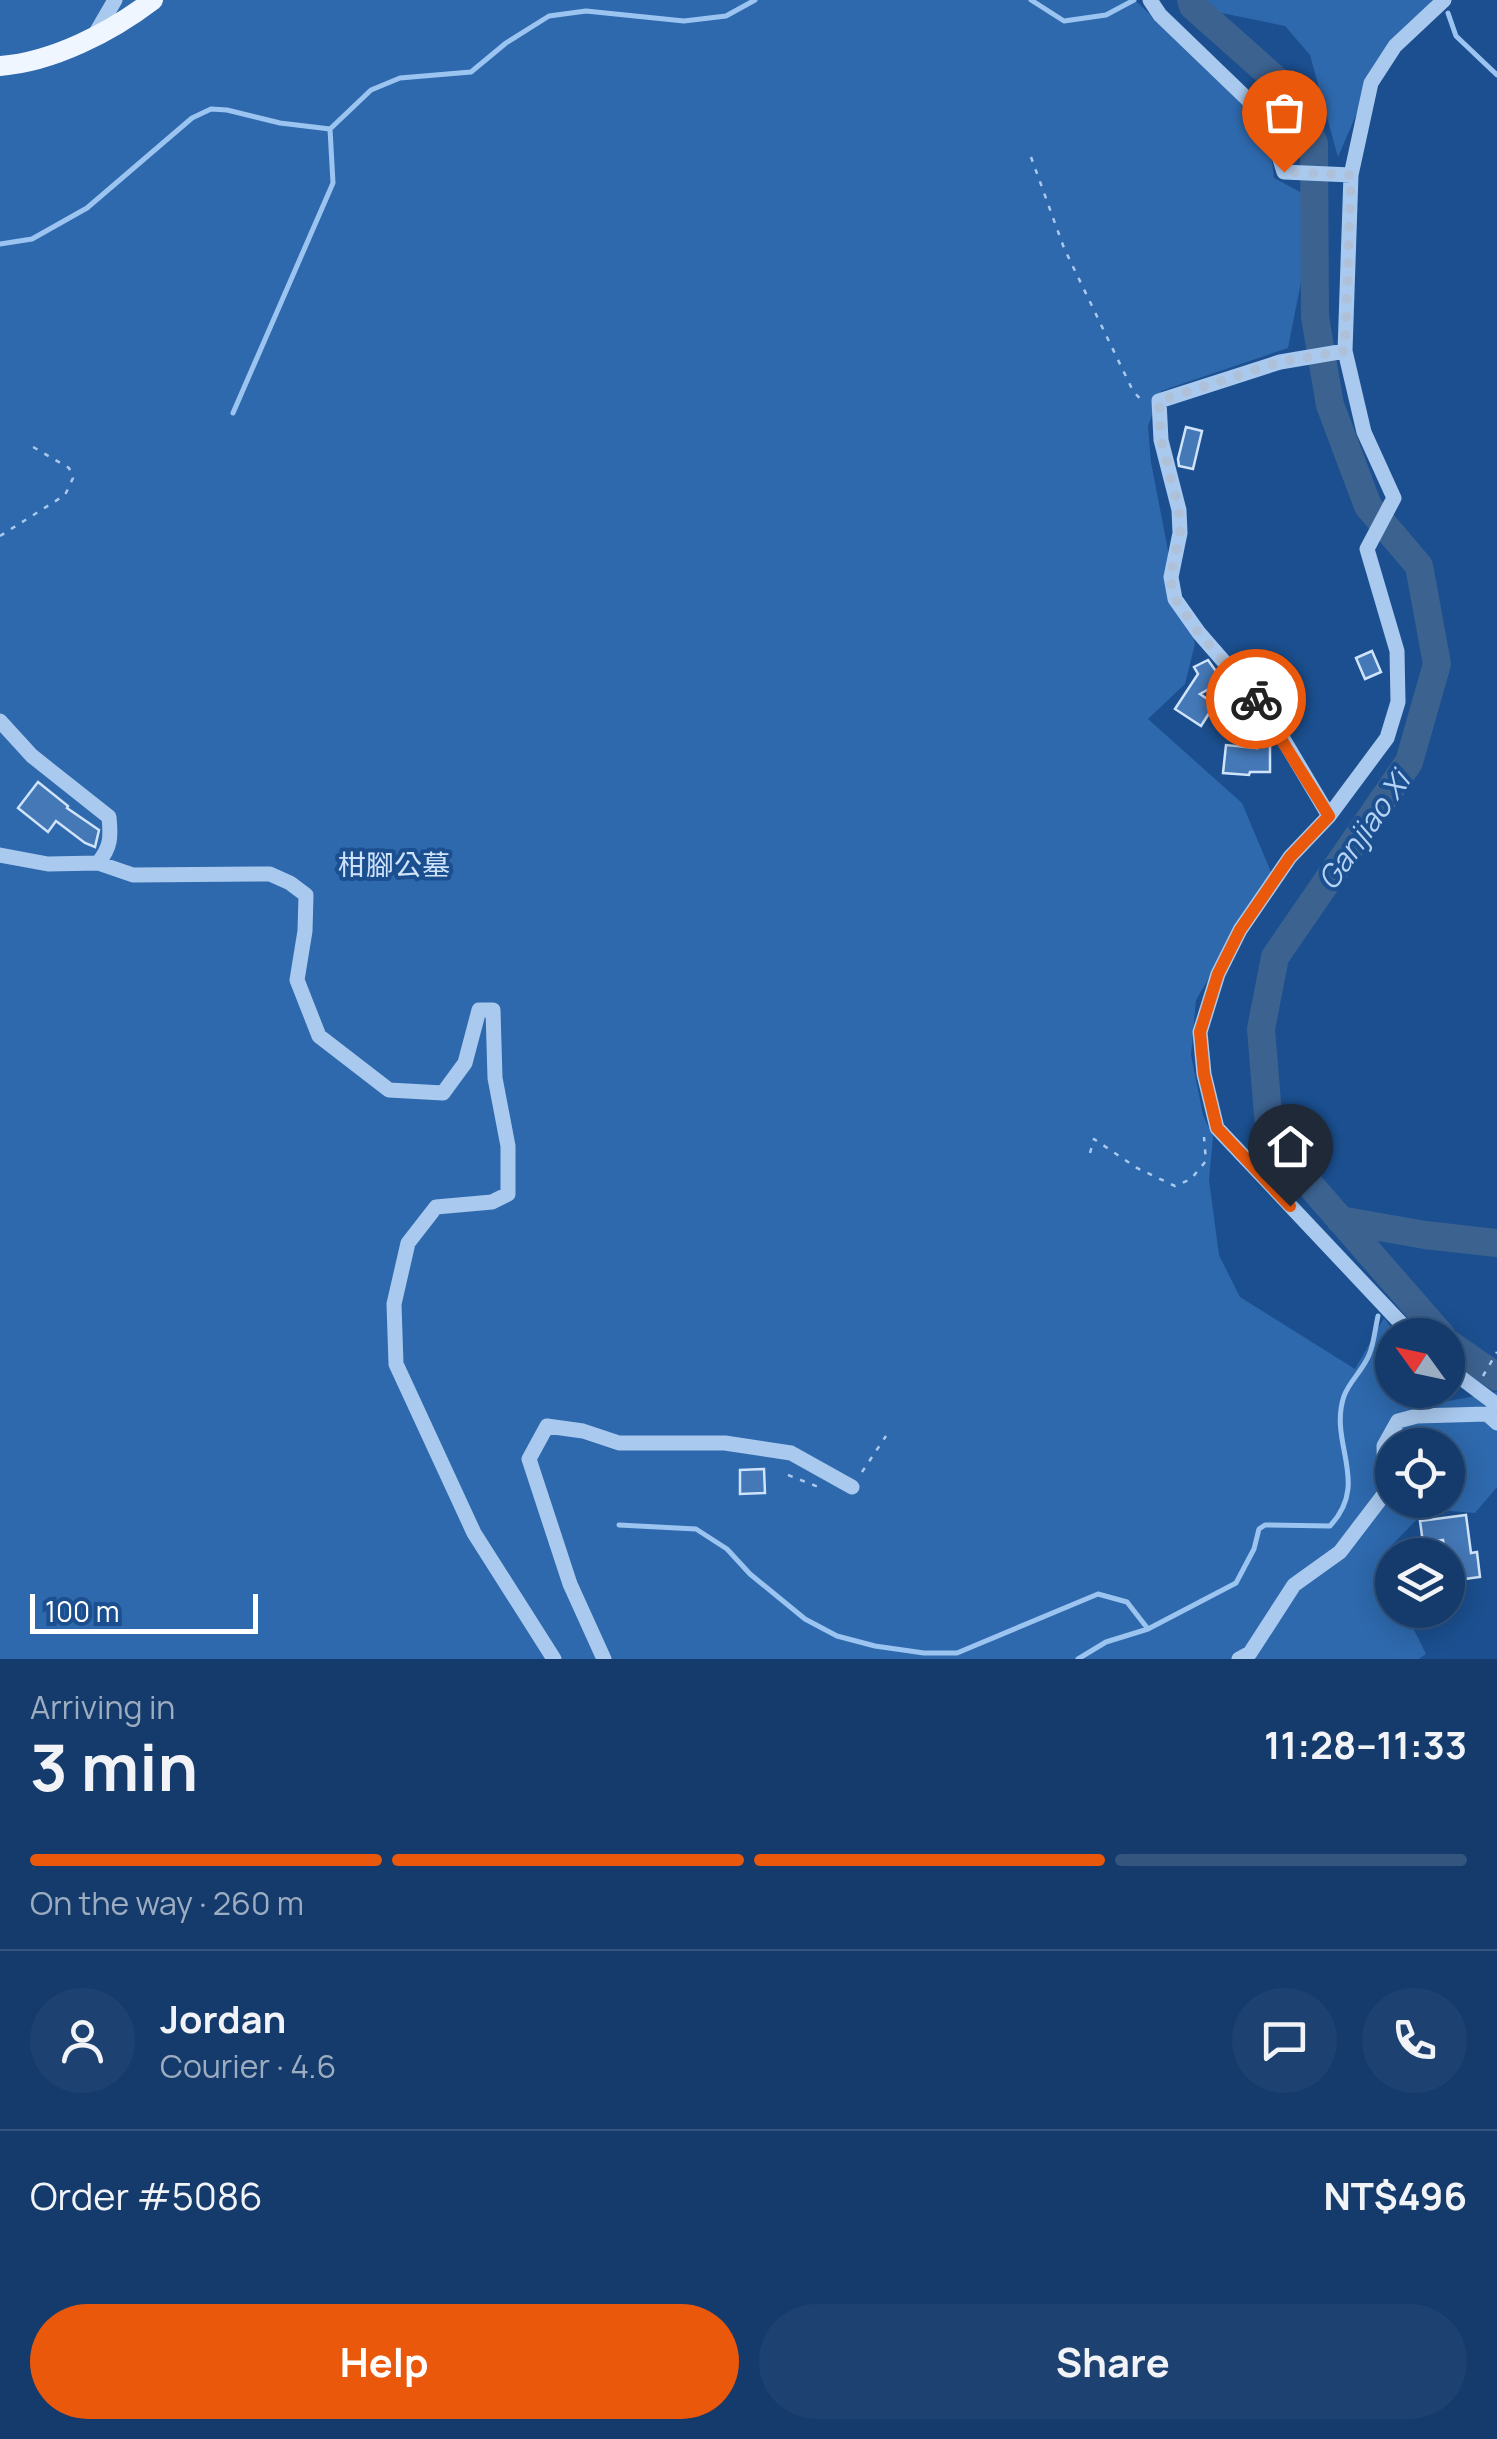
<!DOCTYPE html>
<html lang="en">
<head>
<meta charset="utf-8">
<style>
	:root { --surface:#143b6b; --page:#1d4271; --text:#f1f3f6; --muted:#9dadc1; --line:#33557e; --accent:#ea580c }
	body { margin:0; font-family:Manrope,"Noto Sans TC",sans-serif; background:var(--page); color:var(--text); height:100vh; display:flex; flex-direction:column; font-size:38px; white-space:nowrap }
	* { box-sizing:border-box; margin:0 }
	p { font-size:32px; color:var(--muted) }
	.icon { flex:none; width:55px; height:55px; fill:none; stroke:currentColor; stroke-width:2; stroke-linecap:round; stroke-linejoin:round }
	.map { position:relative; height:1659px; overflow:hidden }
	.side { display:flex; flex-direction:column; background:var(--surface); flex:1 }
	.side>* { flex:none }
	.needle { width:65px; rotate:303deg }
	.buttons { position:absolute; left:1375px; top:1318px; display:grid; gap:20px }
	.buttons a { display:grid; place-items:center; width:90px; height:90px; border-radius:50%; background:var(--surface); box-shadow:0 5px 25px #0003,0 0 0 2px var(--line); font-size:50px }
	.scale { position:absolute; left:30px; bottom:25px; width:228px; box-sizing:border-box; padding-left:10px; border:5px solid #fff; border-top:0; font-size:28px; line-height:35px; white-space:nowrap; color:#fff; -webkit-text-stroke:8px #1b4f8f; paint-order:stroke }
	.pin { position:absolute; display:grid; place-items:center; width:85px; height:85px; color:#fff; margin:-102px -42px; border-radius:50% 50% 50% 0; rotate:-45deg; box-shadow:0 0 10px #0007 }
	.pin .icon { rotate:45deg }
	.courier { position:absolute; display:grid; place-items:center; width:100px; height:100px; margin:-50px; border:8px solid #ea580c; border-radius:50%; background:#fff; color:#222; box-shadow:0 2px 12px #0007 }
	.headline em { font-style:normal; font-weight:700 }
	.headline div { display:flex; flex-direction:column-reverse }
	.headline { display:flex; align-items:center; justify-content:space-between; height:170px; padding:0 30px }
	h1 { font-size:65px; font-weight:700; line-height:75px }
	.bar { display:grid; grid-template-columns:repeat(4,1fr); gap:15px 10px; align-content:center; height:120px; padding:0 30px }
	.bar i { height:12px; border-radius:8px; background:var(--line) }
	.bar .selected { background:var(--accent) }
	.bar p { grid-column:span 4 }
	.line { display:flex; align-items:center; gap:25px; padding:0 30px; border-top:2px solid var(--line) }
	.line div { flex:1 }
	.round { display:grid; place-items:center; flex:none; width:105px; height:105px; border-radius:52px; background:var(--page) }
	.primary-button { display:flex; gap:20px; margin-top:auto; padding:20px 30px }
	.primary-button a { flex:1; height:115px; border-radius:60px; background:var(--accent); color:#fff; font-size:40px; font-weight:700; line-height:115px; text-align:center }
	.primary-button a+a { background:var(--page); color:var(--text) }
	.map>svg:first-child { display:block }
	.green { fill:#2e69ad; fill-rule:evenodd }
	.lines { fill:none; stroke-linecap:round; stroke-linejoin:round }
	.stream { stroke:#9cc4f0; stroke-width:5 }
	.river { stroke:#3c6290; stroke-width:28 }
	.building { fill:#4478b7; stroke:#cfe3fa; stroke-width:2.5 }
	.path { stroke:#a9c9ee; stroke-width:2.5; stroke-dasharray:5 8; stroke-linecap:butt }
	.minor { stroke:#a9c9ee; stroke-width:15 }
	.major { stroke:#f0f6ff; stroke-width:20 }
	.done { stroke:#afc1d8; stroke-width:10; stroke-dasharray:0 18 }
	.route { stroke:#ea580c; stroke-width:12 }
	.labels { text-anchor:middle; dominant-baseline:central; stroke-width:8; stroke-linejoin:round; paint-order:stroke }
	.park-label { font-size:28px; fill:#cfe3fa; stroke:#1b4f8f }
	.water-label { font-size:30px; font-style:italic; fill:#b5d3f5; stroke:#1b4f8f }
</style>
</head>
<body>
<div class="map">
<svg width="1497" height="1659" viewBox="0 0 1497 1659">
	<rect width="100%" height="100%" fill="#1b4f8f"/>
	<path class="green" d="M0,0H1135L1257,116L1270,145L1274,178L1317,201L1288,348L1161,391L1148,426L1151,462L1170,561L1195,644L1185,684L1148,719L1242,803L1271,872L1196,1000L1191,1055L1203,1115L1213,1137L1209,1180L1219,1255L1240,1297L1355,1369L1384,1318L1397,1335H1392V1376L1387,1393L1443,1402L1497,1392V1487L1475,1513L1427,1509L1388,1549L1392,1566V1610H1404L1426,1654L1419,1659H0ZM1392,1445H1448V1500H1392Z
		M1201,0H1432L1371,80L1338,157L1310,55L1285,26L1207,10Z"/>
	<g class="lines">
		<path class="stream" d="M1031,0L1064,21L1106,15L1134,0
			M1448,13L1456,36L1497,75
			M0,244L32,239L87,208L192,118L211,109L227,110L280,123L330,129L371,90L400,78L471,72L506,43L549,16L586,11L684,21L726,16L755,0
			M233,413L333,183L330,129
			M1387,1290L1391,1276
			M619,1525L696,1529L727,1549L750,1574L805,1619L837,1636L875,1646L924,1653H957L1098,1594L1127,1602L1148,1629
			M1078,1659L1106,1642L1148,1629L1236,1583L1254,1549L1259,1529L1265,1525L1330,1526C1371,1482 1328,1444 1344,1396C1349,1382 1363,1370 1369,1355C1374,1344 1375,1329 1378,1316"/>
		<path class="river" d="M1191,0L1193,6L1293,95L1314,143L1315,317L1330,405L1368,506L1419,566L1437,664L1409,762L1275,957L1261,1029L1270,1139L1441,1335
			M1340,1220L1425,1235L1497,1243
			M1448,1343L1497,1377"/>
	</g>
	<path class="building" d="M1186,427L1202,431L1193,469L1179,466L1178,459Z
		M1372,651L1381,672L1365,679L1356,658Z
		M1208,660L1223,681L1200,694L1215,704L1201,726L1175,709L1198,674L1194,667Z
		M1257,739H1270V772H1250L1249,775L1223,773L1226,745L1257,748Z
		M38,782L68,806L67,808L99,830L95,847L85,843L56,821L48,832L18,808Z
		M764,1469L765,1493L740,1494V1470Z
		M1466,1515L1471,1553L1477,1552L1480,1577L1449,1581L1443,1540L1423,1543L1420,1521Z"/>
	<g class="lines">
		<path class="path" d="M1031,157L1064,248L1133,391L1144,403
			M0,536L65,495L73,478L69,468L28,444
			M1090,1153L1094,1139L1137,1168L1175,1186L1191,1179L1206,1161L1204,1137
			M1483,1376L1497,1352
			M862,1472L886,1436
			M788,1475L821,1488"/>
		<path class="minor" d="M1150,0L1160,15L1267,118L1284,172L1351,175
			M94,36L115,0
			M0,721L32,756L109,817C111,837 111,847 98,863L48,864L0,855
			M1329,816L1266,710L1199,633L1175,599L1171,577L1180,533L1179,510L1161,440L1159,401L1280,362L1345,351
			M98,863L133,875L270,874L290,883L306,895L305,931L297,980L319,1036L389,1090L443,1093L465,1063L479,1010H493L495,1078L508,1146V1194L492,1202L436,1207L408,1243L394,1304L396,1364L474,1533L554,1659
			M1412,1335L1217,1128L1204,1074L1200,1032L1218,974L1240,930L1290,857L1329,816L1387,738L1398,702L1397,651L1367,549L1394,498L1364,432L1345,351L1351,175L1371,83L1395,46L1444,0
			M1448,1368L1497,1405
			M604,1659L570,1584L529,1459L547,1426L583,1431L619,1443H725L791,1453L852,1487
			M1239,1659L1250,1653L1294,1585L1340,1552L1385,1493L1384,1446L1398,1421L1417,1416L1487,1414L1497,1423"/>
		<path class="major" d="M0,66C53,62 111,32 153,0"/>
	</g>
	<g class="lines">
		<path class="done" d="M1256,699L1199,633L1175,599L1170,578L1180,534L1179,510L1161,440L1159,401L1280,362L1345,351L1351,175L1284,172"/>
		<path class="route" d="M1256,699L1329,816L1290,857L1240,930L1218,974L1200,1032L1204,1074L1217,1128L1290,1206"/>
	</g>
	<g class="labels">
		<g class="park-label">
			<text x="394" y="864">柑腳公墓</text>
		</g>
		<g class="water-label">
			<text transform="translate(1363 830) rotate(-55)">Ganjiao Xi</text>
		</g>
	</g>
</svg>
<div class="buttons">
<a><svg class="needle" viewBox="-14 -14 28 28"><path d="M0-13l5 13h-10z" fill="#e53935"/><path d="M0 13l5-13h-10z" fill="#9dadc1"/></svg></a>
<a><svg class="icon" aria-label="locate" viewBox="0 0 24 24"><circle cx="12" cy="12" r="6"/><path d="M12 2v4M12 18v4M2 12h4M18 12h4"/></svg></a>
<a><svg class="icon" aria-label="layers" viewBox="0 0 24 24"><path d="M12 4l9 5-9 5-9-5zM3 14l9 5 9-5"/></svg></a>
</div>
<div class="scale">100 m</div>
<div class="pin" style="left:1284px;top:172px;background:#ea580c"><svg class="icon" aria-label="bag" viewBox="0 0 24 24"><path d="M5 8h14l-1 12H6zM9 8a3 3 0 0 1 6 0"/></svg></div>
<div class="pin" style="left:1290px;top:1206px;background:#1f2937"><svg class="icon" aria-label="home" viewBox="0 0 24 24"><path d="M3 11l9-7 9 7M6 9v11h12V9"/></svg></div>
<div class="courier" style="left:1256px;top:699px"><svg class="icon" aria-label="bike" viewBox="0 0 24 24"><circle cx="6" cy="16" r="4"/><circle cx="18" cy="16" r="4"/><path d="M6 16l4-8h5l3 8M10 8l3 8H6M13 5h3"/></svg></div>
</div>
<section class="side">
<div class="headline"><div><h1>3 min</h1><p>Arriving in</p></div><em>11:28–11:33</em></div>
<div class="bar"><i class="selected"></i><i class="selected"></i><i class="selected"></i><i></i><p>On the way · 260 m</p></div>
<div class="line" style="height:180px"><a class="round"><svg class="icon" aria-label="person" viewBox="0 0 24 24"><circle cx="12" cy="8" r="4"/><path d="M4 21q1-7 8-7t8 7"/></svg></a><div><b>Jordan</b><p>Courier · 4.6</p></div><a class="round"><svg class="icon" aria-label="chat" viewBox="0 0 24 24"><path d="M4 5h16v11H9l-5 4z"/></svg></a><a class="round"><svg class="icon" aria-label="phone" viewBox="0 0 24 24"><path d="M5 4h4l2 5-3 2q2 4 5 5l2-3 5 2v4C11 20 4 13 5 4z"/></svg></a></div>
<div class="line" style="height:130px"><div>Order #5086</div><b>NT$496</b></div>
<div class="primary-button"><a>Help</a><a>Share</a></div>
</section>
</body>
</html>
